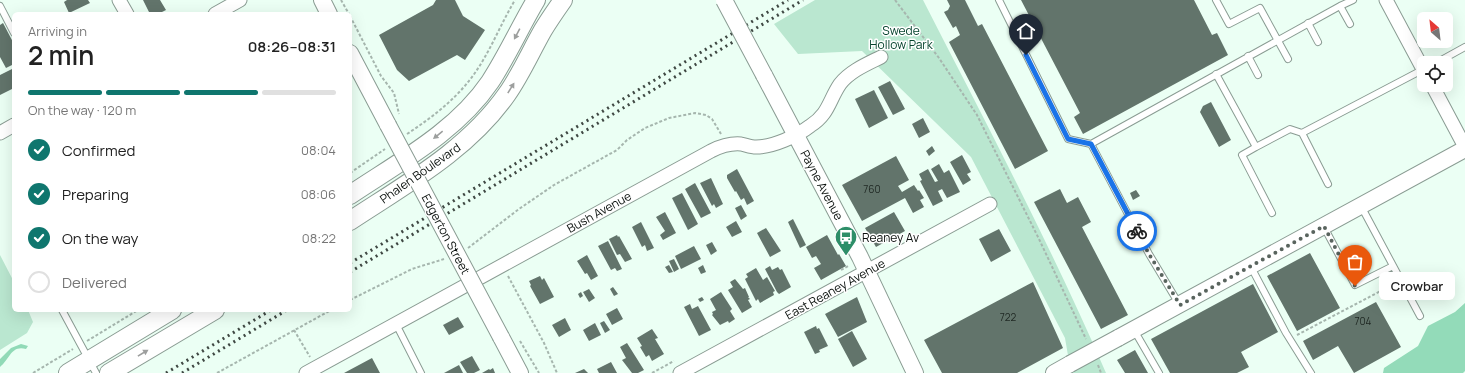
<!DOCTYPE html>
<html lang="en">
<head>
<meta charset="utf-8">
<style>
	:root { --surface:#fff; --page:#f2f2f2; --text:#222; --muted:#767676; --line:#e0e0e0; --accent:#0f766e }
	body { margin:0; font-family:Manrope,sans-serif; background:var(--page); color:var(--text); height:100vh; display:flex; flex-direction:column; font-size:15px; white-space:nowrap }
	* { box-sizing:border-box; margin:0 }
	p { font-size:13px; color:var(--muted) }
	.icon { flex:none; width:22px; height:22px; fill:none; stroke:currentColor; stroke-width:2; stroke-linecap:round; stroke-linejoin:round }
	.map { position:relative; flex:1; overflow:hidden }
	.drawer { position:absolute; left:12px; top:12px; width:340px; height:300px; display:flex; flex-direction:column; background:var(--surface); border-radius:6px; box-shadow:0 4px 16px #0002 }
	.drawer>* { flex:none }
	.needle { width:26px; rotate:332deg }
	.fabs { position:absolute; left:1417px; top:12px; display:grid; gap:8px }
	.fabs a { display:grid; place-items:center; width:36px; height:36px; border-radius:6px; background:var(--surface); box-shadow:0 4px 16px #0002; font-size:20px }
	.pin { position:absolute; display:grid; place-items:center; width:34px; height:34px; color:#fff; margin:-41px -17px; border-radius:50% 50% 50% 0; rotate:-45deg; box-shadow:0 0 4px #0007 }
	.pin .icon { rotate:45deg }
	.courier { position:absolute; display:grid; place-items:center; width:40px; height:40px; margin:-20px; border:3px solid #1a73e8; border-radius:50%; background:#fff; color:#222; box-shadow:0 1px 5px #0007 }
	.bubble { position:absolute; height:28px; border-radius:6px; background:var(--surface); box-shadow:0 4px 16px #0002; font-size:13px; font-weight:600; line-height:28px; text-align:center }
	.head em { font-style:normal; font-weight:600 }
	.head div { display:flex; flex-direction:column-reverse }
	.head { display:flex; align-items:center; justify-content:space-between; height:68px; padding:0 16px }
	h1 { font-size:26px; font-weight:600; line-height:30px }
	.bar { display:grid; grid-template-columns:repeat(4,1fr); gap:6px 4px; align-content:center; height:48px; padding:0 16px }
	.bar i { height:5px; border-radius:3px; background:var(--line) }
	.bar .selected { background:var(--accent) }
	.bar p { grid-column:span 4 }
	ol { padding:0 16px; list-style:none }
	li { display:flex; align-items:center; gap:12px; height:44px }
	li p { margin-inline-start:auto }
	li .icon { padding:4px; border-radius:50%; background:var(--accent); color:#fff; stroke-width:4 }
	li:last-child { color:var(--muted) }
	li i { width:22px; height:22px; border:2px solid var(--line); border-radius:50% }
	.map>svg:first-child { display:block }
	.green { fill:#bae7d0 }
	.forest { fill:#93dbb9 }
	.water { fill:#91dab7 }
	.building { fill:#62746b }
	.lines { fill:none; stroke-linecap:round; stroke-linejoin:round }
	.service-casing { stroke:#8a9c93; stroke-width:8 }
	.minor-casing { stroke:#8a9c93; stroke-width:15 }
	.tertiary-casing { stroke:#8a9c93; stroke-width:18 }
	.secondary-casing { stroke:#8a9c93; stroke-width:20 }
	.path { stroke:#a6b6ae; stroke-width:2; stroke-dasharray:3 2; stroke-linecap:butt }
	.service { stroke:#fff; stroke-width:6 }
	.minor { stroke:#fff; stroke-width:13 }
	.tertiary { stroke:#fff; stroke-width:16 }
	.secondary { stroke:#fff; stroke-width:18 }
	.rail { stroke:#3f4843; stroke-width:3; stroke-dasharray:2 4; stroke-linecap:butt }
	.tertiary-bridge-casing { stroke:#8a9c93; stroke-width:18; stroke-linecap:butt }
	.tertiary-bridge { stroke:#fff; stroke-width:16 }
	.oneway { fill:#9d9f9e }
	.done { stroke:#59645e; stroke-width:4; stroke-dasharray:0 7.2 }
	.route { stroke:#1a73e8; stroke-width:5 }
	.labels { text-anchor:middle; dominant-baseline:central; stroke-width:3; stroke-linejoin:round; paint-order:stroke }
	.number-label { font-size:10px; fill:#202924 }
	.park-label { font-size:12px; fill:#06442e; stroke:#fff }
	.street-label { font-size:12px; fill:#0a100d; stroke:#fff }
	.poi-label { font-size:12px; fill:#0a100d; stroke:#fff; text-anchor:start }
</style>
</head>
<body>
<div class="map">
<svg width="1465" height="373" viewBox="0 0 1465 373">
	<rect width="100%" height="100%" fill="#ebfff4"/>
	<path class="green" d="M815,0H923C986,123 1051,246 1106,373H1071L1065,338L971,157L862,51L798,54L774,24Z
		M0,255L14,282V310H28L33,322L27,333L0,350Z"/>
	<path class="forest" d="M1465,303V371L1463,373H1383L1384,368L1418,346L1428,326L1455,312Z"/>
	<path class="water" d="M21,344L28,346L26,349C11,345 10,359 0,367V359L11,348Z"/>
	<path class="building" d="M67,0H88L90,3L69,13L64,2Z
		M143,0H160L166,10L158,14H150Z
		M436,0H455L463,16L485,30L465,60L457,55L409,81L397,70L379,35L433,5Z
		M947,0H965L978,26L982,24L1048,151L1015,169L949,42L960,35L956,26L953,28L944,12L948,10L950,6Z
		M1021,0H1194L1212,35L1217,33L1228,55L1083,134L1074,117L1080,113Z
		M3,23L14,44V64L6,68L0,57V25Z
		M14,68V88L0,95V75Z
		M890,81L905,109L893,115L878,87Z
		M874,90L888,118L869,128L855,99Z
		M1211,102L1231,140L1219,147L1200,112L1203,106Z
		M923,118L930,132L919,138L912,124Z
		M932,146L935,151L929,156L926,151Z
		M962,155L971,172L967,174L971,180L963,185L950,162Z
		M896,156L909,180L898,186L902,192L914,185L918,191L919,190L924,198L920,200L924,207L913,213L905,198L862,221L842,185Z
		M939,164L944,173L949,170L960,192L947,198L942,189L938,191L943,201L933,206L920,181L922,180L919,174L928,169L935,182L938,181L931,169Z
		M737,169L754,201L747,205L744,198L741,200L736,191L735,192L727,178V175Z
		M711,178L723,204L716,208L714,204L712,206L700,183Z
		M695,183L711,213L701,218L685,189Z
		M1060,189L1067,203L1078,197L1091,222L1082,227L1128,315L1101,329L1034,202Z
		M1136,190L1140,196L1133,200L1130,193Z
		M682,193L698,224L688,230L672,198Z
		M741,205L747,216L741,220L735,208Z
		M665,212L676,233L663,240L660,235L665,231L656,217Z
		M894,212L905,231L876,247L865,228Z
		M793,219L806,245L800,248L788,222Z
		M736,221L742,232L732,237L726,227Z
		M641,222L654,248L647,251L645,245L642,247L632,227Z
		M766,228L781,251L770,257L757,233Z
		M999,229L1011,251L991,262L979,239Z
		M617,235L618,237L619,236L632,259L625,262L620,254L617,255L609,239Z
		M827,235L838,255L839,254L846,266L821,280L814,268L821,264L816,256L812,258L806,247Z
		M608,241L622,269L617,271L615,268L611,270L598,246Z
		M712,242L717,251L711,255L706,245Z
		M694,246L701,259L681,269L675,256Z
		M1310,253L1340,308L1297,331L1267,276Z
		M587,255L598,276L591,280L587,273L585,274L577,261Z
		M674,259L679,269L674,272L669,261Z
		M669,265L673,272L669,273L665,267Z
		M703,265L706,272L701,274L698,268Z
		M770,266L772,270L778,267L780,270L782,269L791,287L779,294L777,292L765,269Z
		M756,268L763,280L767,277L775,291L773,292L774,295L760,303L758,299L756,301L745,279L748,277L746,274Z
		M540,276L542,280L544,278L554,297L540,304L530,286L531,285L529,281Z
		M735,279L743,289L745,288L749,297H748L750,299L748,300L752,307L742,313L728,290L733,287L730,282Z
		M1033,282L1063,348L1017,373H942L924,340Z
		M1253,284L1278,332L1241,352L1249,367L1237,373H1170L1151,339Z
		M613,287L618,294L614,296L610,289Z
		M589,289L595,298L589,302L583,292Z
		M581,292L583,296L580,298L578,294Z
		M721,292L732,309L730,311L735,319L729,323L728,321L720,325L712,315L713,314L712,312L716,310L710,299Z
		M702,297L704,300L700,302L698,299Z
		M857,297L867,322L838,337L825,314Z
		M1376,302L1401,347L1354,373L1338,346L1313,360L1303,341Z
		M690,304L692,309L698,306L711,330L699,336L684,307Z
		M617,308L623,319L612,325L606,314Z
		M458,317L464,327L449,335L443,325Z
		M565,318L571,330L559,337L552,325Z
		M604,321L610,330L605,333L600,323Z
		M595,323L601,335L589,341L583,330Z
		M816,326L817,329L819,328L828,346L819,350L820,352L815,354L804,332Z
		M652,329L658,338L655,339L664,354L652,361L649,355L646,357L640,347L642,346L637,338Z
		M852,331L867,359L853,367L838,339Z
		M627,343L644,370L638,373H632L622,360L626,358L620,347Z
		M1135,350L1148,373H1125L1117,360Z
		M472,356L480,370L474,373H467L460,362Z
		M372,358L380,373H344Z
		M611,362L617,373H599L597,369Z
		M459,365L463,373H444Z
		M493,368L495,373H482L489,369L490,370Z
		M584,369L588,373H575Z"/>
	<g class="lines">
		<g class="service-casing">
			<path id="service" d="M999,0L1068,139L1091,144
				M1216,0L1229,24L1260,8L1288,59
				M0,6L14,33
				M1340,6L1350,24
				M1308,23L1318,42
				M1248,56L1258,75
				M1436,63L1465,47
				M1216,74L1256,147L1242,155L1272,213
				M1256,147L1290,129L1302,133
				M1328,184L1302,133L1424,69
				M1361,206L1420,316
				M1324,227L1355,285L1393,266
				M1251,267L1286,333L1311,373
				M1179,304L1149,254L1091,144L1340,6L1353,0
				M62,310L96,373
				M396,324L421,373
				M1134,330L1159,373"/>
		</g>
		<g class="minor-casing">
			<path id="minor" d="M119,0L127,14
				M1386,0L1424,71
				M215,14L240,0
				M1432,85L1465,147
				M0,133L14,125
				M306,373L711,151C721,146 730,143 741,144C746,145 751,147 756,147C773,147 797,136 810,126C829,114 829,100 840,84C850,71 867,64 881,57
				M680,373L990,204"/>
		</g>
		<g class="tertiary-casing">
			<path id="tertiary" d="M322,0L329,14
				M350,53L388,125
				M764,75L860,257L915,373
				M501,337L520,373
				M1118,338L1465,149
				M1054,373L1070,364"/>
		</g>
		<g class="secondary-casing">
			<path id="secondary" d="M350,195C399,162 456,132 490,82C507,56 520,27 536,0
				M350,221C406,184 468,150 507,94C521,74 531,51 543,30C549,20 556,10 563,0
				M68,373L172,310
				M109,373L215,310"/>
		</g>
		<path class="path" d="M341,0L349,14
			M895,0L939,58L977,115L1039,239L1086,339
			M350,16L381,76L394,93L399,114
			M407,134C437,114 463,94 482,62C494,42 503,20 515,0
			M350,173L385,149
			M468,248L519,209L554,185L617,150L627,140L645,128L669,118L695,113L706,115L712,119L721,134
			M841,270L848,266
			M508,276L544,343L557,373
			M350,300L412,269L444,259
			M294,330L310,357
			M1297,335L1394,284
			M87,341L138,310
			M520,341L539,373
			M1098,365L1101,373
			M33,373L73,349
			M217,373L331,310
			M652,373L674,361"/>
		<use href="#service" class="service"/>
		<use href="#minor" class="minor"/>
		<use href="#tertiary" class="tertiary"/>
		<use href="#secondary" class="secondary"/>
		<path class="rail" d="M350,263L788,0
			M350,272L803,0
			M166,373L271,310
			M182,373L287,310"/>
		<g class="tertiary-bridge-casing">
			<path id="tertiary-bridge" d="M724,0L764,75
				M388,125L501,337
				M1070,364L1118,338"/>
		</g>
		<use href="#tertiary-bridge" class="tertiary-bridge"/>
	</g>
	<defs><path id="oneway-solid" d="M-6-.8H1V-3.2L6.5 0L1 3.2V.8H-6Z"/></defs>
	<g class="oneway">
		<use href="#oneway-solid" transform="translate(517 34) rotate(118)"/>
		<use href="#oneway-solid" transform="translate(511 88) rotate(-58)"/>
		<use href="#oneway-solid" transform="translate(438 135) rotate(141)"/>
		<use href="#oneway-solid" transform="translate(143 353) rotate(-31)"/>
	</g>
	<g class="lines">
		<path class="done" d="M1137,231L1149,254L1180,305L1324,226L1355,286"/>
		<path class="route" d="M1026,55L1068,139L1091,144L1137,231"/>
	</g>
	<defs>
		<g id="bus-pin" transform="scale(1.15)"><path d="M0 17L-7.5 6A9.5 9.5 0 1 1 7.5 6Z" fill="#2d8e68" stroke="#fff"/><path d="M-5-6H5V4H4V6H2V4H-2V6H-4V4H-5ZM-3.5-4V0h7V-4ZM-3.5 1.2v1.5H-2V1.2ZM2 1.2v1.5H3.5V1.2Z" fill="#fff"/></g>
	</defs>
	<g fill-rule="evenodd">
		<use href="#bus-pin" x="846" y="237"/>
	</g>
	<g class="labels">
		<g class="number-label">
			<text x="872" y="189">760</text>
			<text x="1008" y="317">722</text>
			<text x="1363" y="321">704</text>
		</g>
		<g class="park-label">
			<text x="901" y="30">Swede<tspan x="901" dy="14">Hollow Park</tspan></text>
		</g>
		<g class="street-label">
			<text transform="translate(420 173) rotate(-35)">Phalen Boulevard</text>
			<text transform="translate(822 185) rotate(62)">Payne Avenue</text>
			<text transform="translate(599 212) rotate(-29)">Bush Avenue</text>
			<text transform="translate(446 234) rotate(62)">Edgerton Street</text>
			<text transform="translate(835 289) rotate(-29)">East Reaney Avenue</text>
		</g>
		<g class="poi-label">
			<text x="862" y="237">Reaney Av</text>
		</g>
	</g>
</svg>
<div class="fabs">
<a><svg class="needle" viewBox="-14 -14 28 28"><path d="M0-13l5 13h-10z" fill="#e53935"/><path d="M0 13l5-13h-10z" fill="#767676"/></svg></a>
<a><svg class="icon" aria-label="locate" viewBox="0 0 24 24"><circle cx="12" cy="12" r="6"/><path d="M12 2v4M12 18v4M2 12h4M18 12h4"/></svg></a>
</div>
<div class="pin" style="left:1355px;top:286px;background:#ea580c"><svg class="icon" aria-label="bag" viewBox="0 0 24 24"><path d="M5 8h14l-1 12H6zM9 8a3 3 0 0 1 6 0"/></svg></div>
<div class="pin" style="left:1026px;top:55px;background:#1f2937"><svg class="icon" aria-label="home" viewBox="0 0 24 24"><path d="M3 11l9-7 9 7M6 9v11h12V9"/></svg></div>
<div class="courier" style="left:1137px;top:231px"><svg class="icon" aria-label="bike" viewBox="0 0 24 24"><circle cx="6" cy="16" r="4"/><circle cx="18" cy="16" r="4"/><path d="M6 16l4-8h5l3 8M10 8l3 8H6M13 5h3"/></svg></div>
<div class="bubble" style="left:1379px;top:272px;width:76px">Crowbar</div>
<section class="drawer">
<div class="head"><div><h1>2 min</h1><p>Arriving in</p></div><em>08:26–08:31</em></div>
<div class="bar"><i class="selected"></i><i class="selected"></i><i class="selected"></i><i></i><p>On the way · 120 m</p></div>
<ol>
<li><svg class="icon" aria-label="check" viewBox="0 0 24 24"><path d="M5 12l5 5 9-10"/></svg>Confirmed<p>08:04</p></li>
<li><svg class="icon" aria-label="check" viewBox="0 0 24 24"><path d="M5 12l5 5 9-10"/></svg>Preparing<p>08:06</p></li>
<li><svg class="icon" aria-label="check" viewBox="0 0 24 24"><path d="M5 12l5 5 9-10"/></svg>On the way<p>08:22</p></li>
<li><i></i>Delivered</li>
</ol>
</section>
</div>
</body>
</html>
